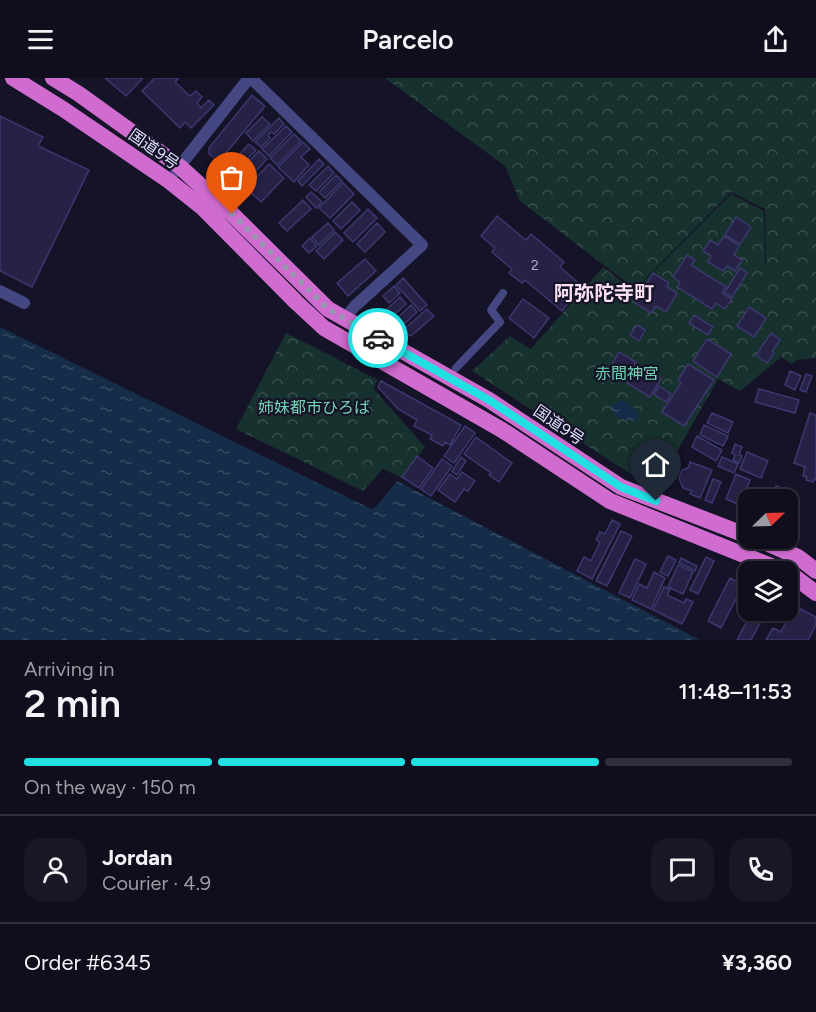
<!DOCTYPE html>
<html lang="en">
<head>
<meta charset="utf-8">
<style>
	:root { --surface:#100e1d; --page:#191726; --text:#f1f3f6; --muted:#9c9ca4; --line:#302e3b; --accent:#21e0e4 }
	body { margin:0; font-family:Figtree,"Noto Sans JP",sans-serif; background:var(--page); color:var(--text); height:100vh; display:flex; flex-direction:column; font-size:22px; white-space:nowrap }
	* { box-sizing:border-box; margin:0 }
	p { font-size:20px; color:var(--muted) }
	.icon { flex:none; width:33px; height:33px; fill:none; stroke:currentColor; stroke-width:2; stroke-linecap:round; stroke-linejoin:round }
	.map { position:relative; height:562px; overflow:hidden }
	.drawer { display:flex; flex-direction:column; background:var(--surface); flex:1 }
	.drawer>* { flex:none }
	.needle { width:39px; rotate:67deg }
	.buttons { position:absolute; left:738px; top:411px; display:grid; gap:12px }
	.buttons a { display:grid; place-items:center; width:60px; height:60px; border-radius:12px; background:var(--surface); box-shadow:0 2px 4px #0004,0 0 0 2px var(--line); font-size:30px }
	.pin { position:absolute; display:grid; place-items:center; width:51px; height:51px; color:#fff; margin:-62px -26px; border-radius:50% 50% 50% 0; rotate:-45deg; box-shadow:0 0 6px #0007 }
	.pin .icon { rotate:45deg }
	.courier { position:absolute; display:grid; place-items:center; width:60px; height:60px; margin:-30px; border:4px solid #21e0e4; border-radius:50%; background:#fff; color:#222; box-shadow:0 2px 8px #0007 }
	.summary em { font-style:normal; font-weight:600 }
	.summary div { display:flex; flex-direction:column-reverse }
	.summary { display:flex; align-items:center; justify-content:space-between; height:102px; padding:0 24px }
	h1 { font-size:39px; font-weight:600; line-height:45px }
	.bar { display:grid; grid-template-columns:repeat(4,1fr); gap:9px 6px; align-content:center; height:72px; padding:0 24px }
	.bar i { height:8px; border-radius:4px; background:var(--line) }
	.bar .selected { background:var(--accent) }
	.bar p { grid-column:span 4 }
	.line { display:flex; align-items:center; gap:15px; padding:0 24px; border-top:2px solid var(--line) }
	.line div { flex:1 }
	.round { display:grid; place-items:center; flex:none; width:63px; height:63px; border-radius:18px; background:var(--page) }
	header { display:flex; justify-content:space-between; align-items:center; height:78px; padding:0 24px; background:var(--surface); font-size:27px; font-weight:600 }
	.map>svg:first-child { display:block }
	.forest { fill:url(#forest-crowns) }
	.water { fill:url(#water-ripples) }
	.building { fill:#262246; stroke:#3d376f; stroke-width:1.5 }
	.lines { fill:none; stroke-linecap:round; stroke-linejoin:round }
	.service { stroke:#444781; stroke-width:8 }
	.minor { stroke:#444781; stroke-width:12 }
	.tertiary { stroke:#444781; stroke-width:12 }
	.trunk { stroke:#d06cd0; stroke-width:16 }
	.done { stroke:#9897b1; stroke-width:6; stroke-dasharray:0 10.8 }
	.route { stroke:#21e0e4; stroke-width:8 }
	.labels { text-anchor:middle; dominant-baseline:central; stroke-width:4.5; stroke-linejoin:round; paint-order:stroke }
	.number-label { font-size:14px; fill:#b1afce }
	.street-label { font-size:16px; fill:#dfdefb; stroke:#151327 }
	.park-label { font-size:16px; fill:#72d3b3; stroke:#151327 }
	.quarter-label { font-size:20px; font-weight:bold; fill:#fbe0f3; stroke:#151327 }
</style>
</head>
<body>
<header><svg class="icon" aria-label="menu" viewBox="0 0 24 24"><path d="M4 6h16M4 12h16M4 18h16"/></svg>Parcelo<svg class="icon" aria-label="share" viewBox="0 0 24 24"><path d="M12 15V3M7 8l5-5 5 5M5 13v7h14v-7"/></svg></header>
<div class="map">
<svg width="816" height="562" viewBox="0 0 816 562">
	<defs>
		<pattern id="forest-crowns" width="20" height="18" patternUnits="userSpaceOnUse" patternTransform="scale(1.5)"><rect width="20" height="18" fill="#17312e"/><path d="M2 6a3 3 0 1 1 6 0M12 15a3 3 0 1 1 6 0" fill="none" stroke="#384e4d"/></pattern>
		<pattern id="water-ripples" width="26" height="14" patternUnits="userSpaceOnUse" patternTransform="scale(1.5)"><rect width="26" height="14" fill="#162d49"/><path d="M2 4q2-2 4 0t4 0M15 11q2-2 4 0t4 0" fill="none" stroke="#374b64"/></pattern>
	</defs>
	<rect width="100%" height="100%" fill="#151327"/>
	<path class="forest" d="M385,0H816V280L797,282L792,286L781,279L740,313L718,301L658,407L643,402L629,395L472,293L510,258L531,271L603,189L634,213L731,116L764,133L765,185L766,187L765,131L731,114L635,211L520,123L505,88Z
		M286,255L378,302L373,310L425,369L402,400L383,391L363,413L236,351Z"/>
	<path class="water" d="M0,249L371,431L376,429L397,403L700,562H0Z
		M622,322L636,331L639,338L637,342C626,343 612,341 611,327Z"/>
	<path class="building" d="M105,0H143L126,18Z
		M155,0H179L175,4L190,18L196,13L202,19L197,25L201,30L209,22L214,27L191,50L185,44L180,50L142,13Z
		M252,17L265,28L226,75L231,79L224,88L209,76V70Z
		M0,38L43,59L38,68L89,92L32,209L0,193Z
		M262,39L270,46L253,63L246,55Z
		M279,40L284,46L274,56L271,54L268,57L270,60L261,69L255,64Z
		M286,48L292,54L269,78L262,71Z
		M294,56L301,63L277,87L270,80Z
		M303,64L310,71L301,79L309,87L294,104L278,89Z
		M249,66L256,72L241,88L234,82Z
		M259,73L267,81L242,108L234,99Z
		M319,81L324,86L302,108L298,103Z
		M269,86L284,100L261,124L246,110Z
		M328,88L334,95L316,113L309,107Z
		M336,97L342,103L325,120L319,114Z
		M343,105L354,116L330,140L319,130Z
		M311,114L322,124L316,130L306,119Z
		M303,122L311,131L287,153L279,145Z
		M352,124L360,132L341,151L333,143Z
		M368,131L377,140L353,164L344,155Z
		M497,138L526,162L531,156L564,184L560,189L582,208L562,233L525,202L522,205L509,195L512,191L492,174L495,170L481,158Z
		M736,139L751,149L740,166L725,157Z
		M328,145L334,152L319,167L312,159Z
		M377,145L385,154L365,174L357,166Z
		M335,154L343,162L324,181L316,173Z
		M724,158L739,168L734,177L742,182L735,193L727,188L723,193L708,184L711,178L703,173L710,162L718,167Z
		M310,160L317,168L309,175L302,168Z
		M687,177L695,182L691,187L726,209L722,215L732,221L725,231L716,225L712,231L677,209L680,204L673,199Z
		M365,181L376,193L348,218L337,205Z
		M740,190L747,195L732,219L725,214Z
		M653,195L669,205L667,209L677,215L666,234L656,228L651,235L635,225Z
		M403,200L427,227L420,233L396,207Z
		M394,208L400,215L389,225L383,218Z
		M400,219L406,226L385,245L376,241Z
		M523,221L549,240L534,260L509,240Z
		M411,227L417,234L397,253L391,246Z
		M749,229L766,240L754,259L737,248Z
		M427,231L434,238L411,258L402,253Z
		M694,237L713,249L708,257L689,245Z
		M637,247L645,252L639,263L630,257Z
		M771,255L780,262L772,273L774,275L767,285L756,277Z
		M707,261L731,276L717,299L693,283Z
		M619,274L636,284L629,296L612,286Z
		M688,286L714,302L684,348L662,334L681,305L678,302Z
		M638,287L661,301L650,319L627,305Z
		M790,293L801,298L795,312L785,307Z
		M806,296L812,298L806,314L800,312Z
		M381,303L461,347L450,367L445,364L443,368L430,361L432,357L414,348L417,342L398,331L378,309Z
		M659,308L671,316L666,324L654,316Z
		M759,311L799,322L795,335L755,324Z
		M712,335L733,344L728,355L707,345Z
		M810,335L816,337V402L814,401L813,404L806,402L807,399L803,398L805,389L794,385Z
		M704,347L728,358L723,368L700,357Z
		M465,348L475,355L454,385L444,378Z
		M697,358L722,372L716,383L692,369Z
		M476,359L512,385L499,404L489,397L491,395L464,376Z
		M735,366L742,369L739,377L742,378L739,385L733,382L735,377L732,375Z
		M747,374L768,383L761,400L740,391Z
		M656,375L665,381L655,396L647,390L643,396L639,393L648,380L651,382Z
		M417,378L433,390L419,410L402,399Z
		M461,379L466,383L457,397L452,393Z
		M722,379L738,386L734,395L718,388Z
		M442,381L452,388L431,418L421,411Z
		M690,384L712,392L700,420L690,416L692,413L683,410L679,400L682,392L688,390Z
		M462,394L475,403L468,413L464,411L455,424L438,412L450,396L457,401Z
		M736,396L750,402L740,427L726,421Z
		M713,401L721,404L712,425L705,422Z
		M776,408L787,412L783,422H771Z
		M750,411L762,416L760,422H748V437L741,435Z
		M612,442L620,446L592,501L577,493L584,479L591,483L600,464L596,462L600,454L605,456Z
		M621,453L632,458L607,508L596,503Z
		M668,478L676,482L668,498L660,494Z
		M706,479L714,483L698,516L690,512Z
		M681,480L697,488L695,493L679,485Z
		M635,481L646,486L630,520L619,515Z
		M678,487L693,494L683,516L668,509Z
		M654,494L665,500L651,531L632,522L639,506L647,510Z
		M730,500L743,507L721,550L708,543Z
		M664,509L670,511L667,517L684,525L686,521L693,524L682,546L653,532Z
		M801,531L816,539V547L808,562H766L773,550L781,554L791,535L797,538Z
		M753,532H759L765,536L751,562H737Z"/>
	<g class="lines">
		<path class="service" d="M456,290L500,244L491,232L503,215"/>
		<path class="minor" d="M251,0L422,167L354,229L345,241
			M176,93L249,0"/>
		<path class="tertiary" d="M0,213L24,225"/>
		<path class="trunk" d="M13,0L63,31L169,103L203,130L296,224L324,250L502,352L610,423L786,494
			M53,0L79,16L179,88L232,136L328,231L489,322L621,409L748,458
			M755,460L798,479L816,493
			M788,494L816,515"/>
	</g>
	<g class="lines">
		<path class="done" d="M232,136L328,231L378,260"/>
		<path class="route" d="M378,260L489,322L621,409L656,423"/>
	</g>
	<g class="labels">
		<g class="number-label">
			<text x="535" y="187">2</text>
		</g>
		<g class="street-label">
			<text transform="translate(154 71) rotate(35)">国道9号</text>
			<text transform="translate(559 347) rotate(34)">国道9号</text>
		</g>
		<g class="park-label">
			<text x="627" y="295">赤間神宮</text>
			<text x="314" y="329">姉妹都市ひろば</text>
		</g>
		<g class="quarter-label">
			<text x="604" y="215">阿弥陀寺町</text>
		</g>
	</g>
</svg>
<div class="buttons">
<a><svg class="needle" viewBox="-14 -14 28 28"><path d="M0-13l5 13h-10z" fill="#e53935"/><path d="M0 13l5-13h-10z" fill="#9c9ca4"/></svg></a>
<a><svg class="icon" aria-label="layers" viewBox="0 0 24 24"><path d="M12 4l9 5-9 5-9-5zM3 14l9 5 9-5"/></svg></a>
</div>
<div class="pin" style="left:232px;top:136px;background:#ea580c"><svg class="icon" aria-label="bag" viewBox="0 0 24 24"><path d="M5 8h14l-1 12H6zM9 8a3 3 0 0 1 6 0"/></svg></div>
<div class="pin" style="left:656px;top:423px;background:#1f2937"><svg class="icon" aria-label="home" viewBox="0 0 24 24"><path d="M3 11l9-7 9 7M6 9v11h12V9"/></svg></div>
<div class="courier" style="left:378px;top:260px"><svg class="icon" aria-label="car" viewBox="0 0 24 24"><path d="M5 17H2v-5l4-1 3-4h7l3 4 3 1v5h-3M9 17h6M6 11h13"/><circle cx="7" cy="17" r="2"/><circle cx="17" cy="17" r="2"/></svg></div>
</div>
<section class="drawer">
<div class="summary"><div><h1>2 min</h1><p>Arriving in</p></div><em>11:48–11:53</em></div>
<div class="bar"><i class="selected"></i><i class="selected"></i><i class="selected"></i><i></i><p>On the way · 150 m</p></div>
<div class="line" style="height:108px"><a class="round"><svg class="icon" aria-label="person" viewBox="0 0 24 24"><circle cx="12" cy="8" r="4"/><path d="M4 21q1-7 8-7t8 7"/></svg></a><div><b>Jordan</b><p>Courier · 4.9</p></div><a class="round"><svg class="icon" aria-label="chat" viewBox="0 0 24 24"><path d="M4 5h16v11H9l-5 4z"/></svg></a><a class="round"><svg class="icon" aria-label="phone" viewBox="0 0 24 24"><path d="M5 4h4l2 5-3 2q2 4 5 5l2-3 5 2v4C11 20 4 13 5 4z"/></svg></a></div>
<div class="line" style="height:78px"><div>Order #6345</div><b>¥3,360</b></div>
</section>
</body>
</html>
